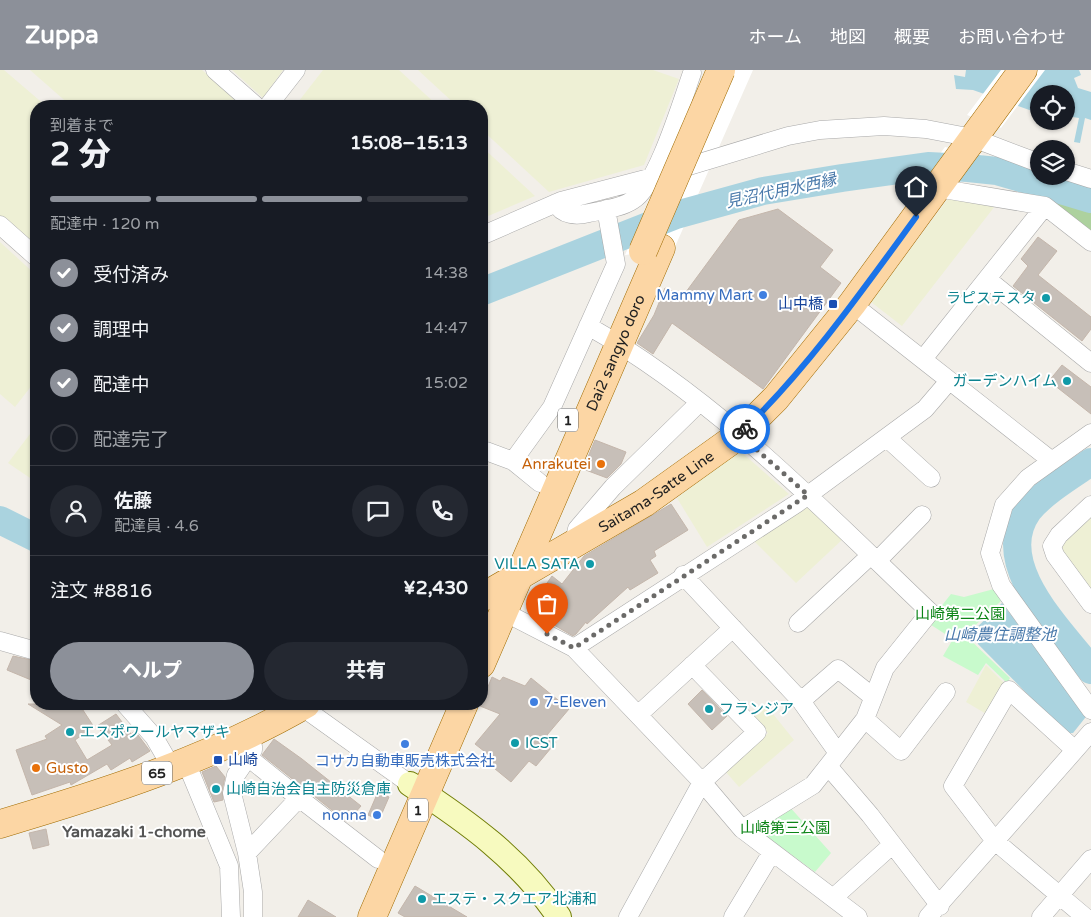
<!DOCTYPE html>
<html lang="ja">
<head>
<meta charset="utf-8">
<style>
	:root { --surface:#171b24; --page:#242831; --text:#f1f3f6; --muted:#9ea1a6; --line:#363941; --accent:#8c9099 }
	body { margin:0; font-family:"Varela Round","Noto Sans JP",sans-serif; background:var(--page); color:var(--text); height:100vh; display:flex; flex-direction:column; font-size:19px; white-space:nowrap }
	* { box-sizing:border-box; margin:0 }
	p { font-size:16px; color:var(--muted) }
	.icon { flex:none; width:28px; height:28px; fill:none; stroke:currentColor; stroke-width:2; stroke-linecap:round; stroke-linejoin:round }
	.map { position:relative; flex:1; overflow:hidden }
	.sheet { position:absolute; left:30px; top:30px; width:458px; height:610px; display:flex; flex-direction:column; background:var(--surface); border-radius:20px; box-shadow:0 1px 4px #0004 }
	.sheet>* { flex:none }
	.fabs { position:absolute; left:1030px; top:15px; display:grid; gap:10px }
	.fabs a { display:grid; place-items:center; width:45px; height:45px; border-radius:50%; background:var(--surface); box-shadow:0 1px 4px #0004; font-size:25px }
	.pin { position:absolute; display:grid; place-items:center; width:42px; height:42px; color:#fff; margin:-51px -21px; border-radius:50% 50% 50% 0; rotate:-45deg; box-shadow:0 0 5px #0007 }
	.pin .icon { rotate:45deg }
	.courier { position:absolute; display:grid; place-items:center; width:50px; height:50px; margin:-25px; border:4px solid #1a73e8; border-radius:50%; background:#fff; color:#222; box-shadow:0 1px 6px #0007 }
	.overview em { font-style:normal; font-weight:800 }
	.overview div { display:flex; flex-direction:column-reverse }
	.overview { display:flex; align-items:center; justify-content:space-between; height:85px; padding:0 20px }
	h1 { font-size:32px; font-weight:800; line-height:38px }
	.bar { display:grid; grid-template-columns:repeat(4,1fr); gap:8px 5px; align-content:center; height:60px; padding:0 20px }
	.bar i { height:6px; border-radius:4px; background:var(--line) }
	.bar .selected { background:var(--accent) }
	.bar p { grid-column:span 4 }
	.line { display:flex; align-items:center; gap:12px; padding:0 20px; border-top:1px solid var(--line) }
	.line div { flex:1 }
	.round { display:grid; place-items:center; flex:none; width:52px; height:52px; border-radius:26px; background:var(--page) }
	ol { padding:0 20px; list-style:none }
	li { display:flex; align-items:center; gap:15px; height:55px }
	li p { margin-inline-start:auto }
	li .icon { padding:5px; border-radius:50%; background:var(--accent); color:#fff; stroke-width:4 }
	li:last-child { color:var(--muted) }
	li i { width:28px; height:28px; border:2px solid var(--line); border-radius:50% }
	.primary-button { display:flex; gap:10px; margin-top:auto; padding:10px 20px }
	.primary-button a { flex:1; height:58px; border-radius:30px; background:var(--accent); color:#fff; font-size:20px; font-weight:800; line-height:58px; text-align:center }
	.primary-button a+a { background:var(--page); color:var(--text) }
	header { display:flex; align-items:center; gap:30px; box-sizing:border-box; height:70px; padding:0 25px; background:var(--accent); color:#fff }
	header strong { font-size:24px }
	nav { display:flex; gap:28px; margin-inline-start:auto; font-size:18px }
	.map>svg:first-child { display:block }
	.farmland { fill:#eef0d5 }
	.forest { fill:#add19e }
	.park { fill:#c8facc }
	.water { fill:#aad3df }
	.pier { fill:#fff }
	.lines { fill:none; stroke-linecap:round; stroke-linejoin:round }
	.river { stroke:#aad3df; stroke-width:28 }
	.building { fill:#c7bfb8; stroke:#c4b6ab }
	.street-casing { stroke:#a9a9a9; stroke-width:19 }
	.secondary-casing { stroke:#707d05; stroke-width:26 }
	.primary-casing { stroke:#a06b00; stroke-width:29 }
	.street { stroke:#fff; stroke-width:18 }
	.secondary { stroke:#f7fabf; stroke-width:24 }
	.primary { stroke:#fcd6a4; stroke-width:28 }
	.primary-bridge-casing { stroke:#a06b00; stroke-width:29; stroke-linecap:butt }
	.primary-bridge { stroke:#fcd6a4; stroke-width:28 }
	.done { stroke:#6b6a68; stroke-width:5; stroke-dasharray:0 9 }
	.route { stroke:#1a73e8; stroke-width:6 }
	.shop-dot { fill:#3f7fe0; stroke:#fff; stroke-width:2 }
	.culture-dot { fill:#0f9aa8; stroke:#fff; stroke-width:2 }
	.transit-dot { fill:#1a4fb4; stroke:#fff; stroke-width:2 }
	.food-dot { fill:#e8710a; stroke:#fff; stroke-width:2 }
	.labels { text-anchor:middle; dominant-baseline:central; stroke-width:4; stroke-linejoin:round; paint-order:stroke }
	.shield { fill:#fff; stroke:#646464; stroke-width:1 }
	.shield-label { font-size:14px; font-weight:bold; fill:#222 }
	.shop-label { font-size:15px; fill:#366cbe; stroke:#fff; text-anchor:end }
	.culture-label { font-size:15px; fill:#0d838f; stroke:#fff; text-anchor:start }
	.transit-label { font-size:15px; fill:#164399; stroke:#fff; text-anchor:end }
	.street-label { font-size:15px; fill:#222; stroke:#fff }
	.food-label { font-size:15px; fill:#c56008; stroke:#fff; text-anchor:end }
	.park-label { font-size:15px; fill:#0c8416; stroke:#fff }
	.water-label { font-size:16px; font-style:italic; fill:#4a7aab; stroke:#fff }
	.neighbourhood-label { font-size:16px; font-weight:bold; fill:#555; stroke:#fff }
</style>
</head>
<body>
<header>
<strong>Zuppa</strong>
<nav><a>ホーム</a><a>地図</a><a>概要</a><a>お問い合わせ</a></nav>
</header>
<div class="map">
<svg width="1091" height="847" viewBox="0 0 1091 847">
	<rect width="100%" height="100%" fill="#f2efe9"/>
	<path class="farmland" d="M0,0H4L46,36H36V180L0,148Z
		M30,0H202L244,36H71Z
		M232,0H283L263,28Z
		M323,0H399L438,36H295Z
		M418,0H653L679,9L644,95L549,122L481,59V36H457Z
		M481,76L535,126L481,149Z
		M950,129L995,136L902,256L871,232L947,130Z
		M0,172L36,205V310L15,337L0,324Z
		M36,356V412L8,393Z
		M739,380L789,424L707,477L677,428Z
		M808,436L844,468L796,513L752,469Z
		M1091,442V522L1064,487L1061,475Z
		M986,595L1006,615L988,645L966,632Z
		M765,634L794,670L739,717L725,701L768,663L751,646Z"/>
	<path class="forest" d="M1052,125L1091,137V162L1050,130Z"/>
	<path class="park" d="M994,519L1001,531L965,565L1010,608L1007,613L986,593L978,605L943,586L953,569L928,553L951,524L964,527Z
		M788,735L831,783L815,802L758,760V753Z"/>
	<path class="water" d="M966,0H1079L1081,5L1074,8L1078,18L1091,22V50L1085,48L1080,73L1074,72L1079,48L1066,46V24H1039V43L1035,42L973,20L956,19L954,5L965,7Z
		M1002,533L1085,642V648L1073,663H1066L969,565Z"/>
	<path class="pier" d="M705,0H753L674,179L625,185Z
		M1001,0H1045L1001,58L967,45Z
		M945,77L983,85L961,114L922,108Z"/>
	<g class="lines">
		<path class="river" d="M481,222L676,145L763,121L842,108L928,96L968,98L997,101L1091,129
			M1091,392C1072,405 1042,423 1028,441C990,494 1061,561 1091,600
			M0,450L36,468"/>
	</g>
	<path class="building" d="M778,139L833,180L820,197L841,213L763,319L672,253L653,284L637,273L654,245L665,218L683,226L739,150Z
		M1038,167L1057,181L1038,205L1091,247V259L1082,271L1013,216L1028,196L1021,189Z
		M1062,295L1091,317V344L1049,311Z
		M595,370L626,382L621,394L607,408L583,399Z
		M671,434L688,460L654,481L656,486L650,490L658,503L630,520L628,517L587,554L586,552L576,564L573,566L528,540L552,506L562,514L584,486Z
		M13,586L36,591V612L7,600Z
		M492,607L500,611L503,607L525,616L531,608L569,639L547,665L556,672L536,696L529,691L511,712L489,694L494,689L475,674L500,644L480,636Z
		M702,620L727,646L712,660L688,634Z
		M28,634H79L94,657L75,670L87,690L112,675L97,656L116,644L131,664L135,661L150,681L132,692L130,688L111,700L107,694L71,715L70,712L32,725L16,680L47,669L45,666L62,655Z
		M274,669L302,689L361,736L347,752L262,685Z
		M216,696L225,707L222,721L223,730L214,732L202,702Z
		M378,722L389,727L379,750L368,745Z
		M46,759L49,775L33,779L29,763Z
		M415,816L467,847H405L398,843Z
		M308,830L336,847H298Z"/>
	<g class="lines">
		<g class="street-casing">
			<path id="street" d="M215,0L256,36
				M268,36L296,0
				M1066,101L1091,109
				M937,118L1045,136L1091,172
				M556,133C562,146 577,146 589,143C603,140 621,138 633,130C657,116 682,31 692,3
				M0,155L36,187
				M481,166L561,131L653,107L788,66L820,60L884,56L926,59L973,68L1039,93
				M987,209L1091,293
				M852,234L1052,391
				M588,256C717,329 823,440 930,542L885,598L865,649L813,715L742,759
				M923,289L1045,136
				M1091,363L1028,408L1004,435L990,483L1001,515L1091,640
				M887,368L931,408
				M481,383L486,381L513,391L552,337L616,194L606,139
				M513,391L540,413
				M1091,435L1059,465L1052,476L1055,485L1091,534
				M574,473L577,459L613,417L700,332
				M877,491L922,445
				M683,505L801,631L838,683
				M504,542L574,578L702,712L742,759L858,847
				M798,553L871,485
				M0,571L36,581
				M574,578L796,434L925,339L949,311
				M801,631L838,599L873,627
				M125,634L154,667L172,698
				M304,635L312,644L410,714
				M639,644L733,558
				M865,649L901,681L946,622
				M245,666L253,676V680L236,705L232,723L247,783L253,822V847
				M1075,680L1009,620L953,716L995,771L1085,847
				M249,688L299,728
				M186,692L229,796L231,847
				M828,696L870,745L940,836
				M247,783L299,728L378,789
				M833,828L892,775
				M628,847L702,712L757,662L692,595
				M733,847L772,782
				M928,847L1091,662
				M1041,847L1091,789"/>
		</g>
		<g class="secondary-casing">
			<path id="secondary" d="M410,714C468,752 520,789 559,847"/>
		</g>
		<g class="primary-casing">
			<g id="primary">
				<path id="s1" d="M481,528L644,433L739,365L776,328L852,234L1023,0"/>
				<path id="s2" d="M481,594L661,178"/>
				<path d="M0,754C105,723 211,689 306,634"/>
				<path d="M372,847L464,634"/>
			</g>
		</g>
		<use href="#street" class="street"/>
		<use href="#secondary" class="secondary"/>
		<use href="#primary" class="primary"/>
		<g class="primary-bridge-casing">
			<path id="primary-bridge" d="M643,181L721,0"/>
		</g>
		<use href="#primary-bridge" class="primary-bridge"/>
	</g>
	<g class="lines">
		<path class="done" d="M547,564L574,578L808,425L739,364L745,359"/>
		<path class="route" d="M745,359C810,295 862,221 916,147"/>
	</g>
	<g class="shop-dot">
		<circle cx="763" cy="225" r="5"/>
		<circle cx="534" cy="632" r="5"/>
		<circle cx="405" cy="674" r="5"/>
		<circle cx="377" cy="745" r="5"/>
	</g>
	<g class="culture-dot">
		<circle cx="1046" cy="228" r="5"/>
		<circle cx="1067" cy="311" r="5"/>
		<circle cx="590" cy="494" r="5"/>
		<circle cx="709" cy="639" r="5"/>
		<circle cx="70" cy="662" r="5"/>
		<circle cx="515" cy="673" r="5"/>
		<circle cx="216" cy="719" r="5"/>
		<circle cx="422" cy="829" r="5"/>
	</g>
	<g class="transit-dot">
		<rect x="828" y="229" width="10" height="10" rx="2.5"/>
		<rect x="213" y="685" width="10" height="10" rx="2.5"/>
	</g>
	<g class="food-dot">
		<circle cx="601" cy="394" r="5"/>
		<circle cx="36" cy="698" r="5"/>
	</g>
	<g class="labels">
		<g class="shield">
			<rect x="558" y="338.5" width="20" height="23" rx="4"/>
			<rect x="142" y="691.5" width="30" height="23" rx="4"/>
			<rect x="408" y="728.5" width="20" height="23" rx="4"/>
		</g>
		<g class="shield-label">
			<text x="568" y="350">1</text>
			<text x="157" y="703">65</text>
			<text x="418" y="740">1</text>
		</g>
		<g class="shop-label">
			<text x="753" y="225">Mammy Mart</text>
			<text x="544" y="632" text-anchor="start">7-Eleven</text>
			<text x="405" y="691" text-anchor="middle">コサカ自動車販売株式会社</text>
			<text x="367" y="745">nonna</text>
		</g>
		<g class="culture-label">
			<text x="1036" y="228" text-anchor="end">ラピステスタ</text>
			<text x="1057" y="311" text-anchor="end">ガーデンハイム</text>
			<text x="580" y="494" text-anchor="end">VILLA SATA</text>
			<text x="719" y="639">フランジア</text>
			<text x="80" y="662">エスポワールヤマザキ</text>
			<text x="525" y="673">ICST</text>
			<text x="226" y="719">山崎自治会自主防災倉庫</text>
			<text x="432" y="829">エステ・スクエア北浦和</text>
		</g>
		<g class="transit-label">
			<text x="823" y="234">山中橋</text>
			<text x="228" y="690" text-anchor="start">山崎</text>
		</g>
		<g class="street-label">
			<text stroke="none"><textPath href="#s2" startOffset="339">Dai2 sangyo doro</textPath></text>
			<text stroke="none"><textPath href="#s1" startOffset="205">Saitama-Satte Line</textPath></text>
		</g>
		<g class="food-label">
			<text x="591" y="394">Anrakutei</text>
			<text x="46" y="698" text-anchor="start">Gusto</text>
		</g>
		<g class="park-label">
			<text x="960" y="544">山崎第二公園</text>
			<text x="785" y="758">山崎第三公園</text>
		</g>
		<g class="water-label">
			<text transform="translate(781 121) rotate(-12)">見沼代用水西縁</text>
			<text x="1000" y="565">山崎農住調整池</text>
		</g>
		<g class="neighbourhood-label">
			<text x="134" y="762">Yamazaki 1-chome</text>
		</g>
	</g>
</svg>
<div class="fabs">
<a><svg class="icon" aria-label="locate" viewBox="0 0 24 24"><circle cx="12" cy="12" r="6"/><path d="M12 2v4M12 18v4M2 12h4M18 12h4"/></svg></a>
<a><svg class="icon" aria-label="layers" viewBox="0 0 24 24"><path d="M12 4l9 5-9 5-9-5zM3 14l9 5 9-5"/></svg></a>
</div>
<div class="pin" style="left:547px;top:564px;background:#ea580c"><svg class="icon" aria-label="bag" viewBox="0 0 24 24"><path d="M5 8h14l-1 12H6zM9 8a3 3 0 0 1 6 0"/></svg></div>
<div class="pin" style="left:916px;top:147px;background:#1f2937"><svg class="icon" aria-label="home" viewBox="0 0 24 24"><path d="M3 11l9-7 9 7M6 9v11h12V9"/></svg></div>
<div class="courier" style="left:745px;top:359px"><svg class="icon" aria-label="bike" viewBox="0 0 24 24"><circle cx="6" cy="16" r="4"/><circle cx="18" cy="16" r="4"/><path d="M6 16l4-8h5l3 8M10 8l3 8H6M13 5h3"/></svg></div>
<section class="sheet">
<div class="overview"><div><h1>2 分</h1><p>到着まで</p></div><em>15:08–15:13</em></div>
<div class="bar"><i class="selected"></i><i class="selected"></i><i class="selected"></i><i></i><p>配達中 · 120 m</p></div>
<ol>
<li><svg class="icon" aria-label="check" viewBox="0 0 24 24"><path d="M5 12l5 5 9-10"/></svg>受付済み<p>14:38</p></li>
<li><svg class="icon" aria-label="check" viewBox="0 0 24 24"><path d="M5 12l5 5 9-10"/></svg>調理中<p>14:47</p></li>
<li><svg class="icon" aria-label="check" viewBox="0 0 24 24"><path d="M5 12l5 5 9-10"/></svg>配達中<p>15:02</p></li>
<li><i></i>配達完了</li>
</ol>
<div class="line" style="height:90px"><a class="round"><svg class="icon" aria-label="person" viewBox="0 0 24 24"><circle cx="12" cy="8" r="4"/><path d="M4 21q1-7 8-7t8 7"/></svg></a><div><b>佐藤</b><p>配達員 · 4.6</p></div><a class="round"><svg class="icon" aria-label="chat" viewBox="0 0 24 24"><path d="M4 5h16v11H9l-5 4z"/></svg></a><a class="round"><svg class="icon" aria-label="phone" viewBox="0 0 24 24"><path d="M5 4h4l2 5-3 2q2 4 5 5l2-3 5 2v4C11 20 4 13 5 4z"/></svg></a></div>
<div class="line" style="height:65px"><div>注文 #8816</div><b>¥2,430</b></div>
<div class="primary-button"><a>ヘルプ</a><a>共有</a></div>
</section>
</div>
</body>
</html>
